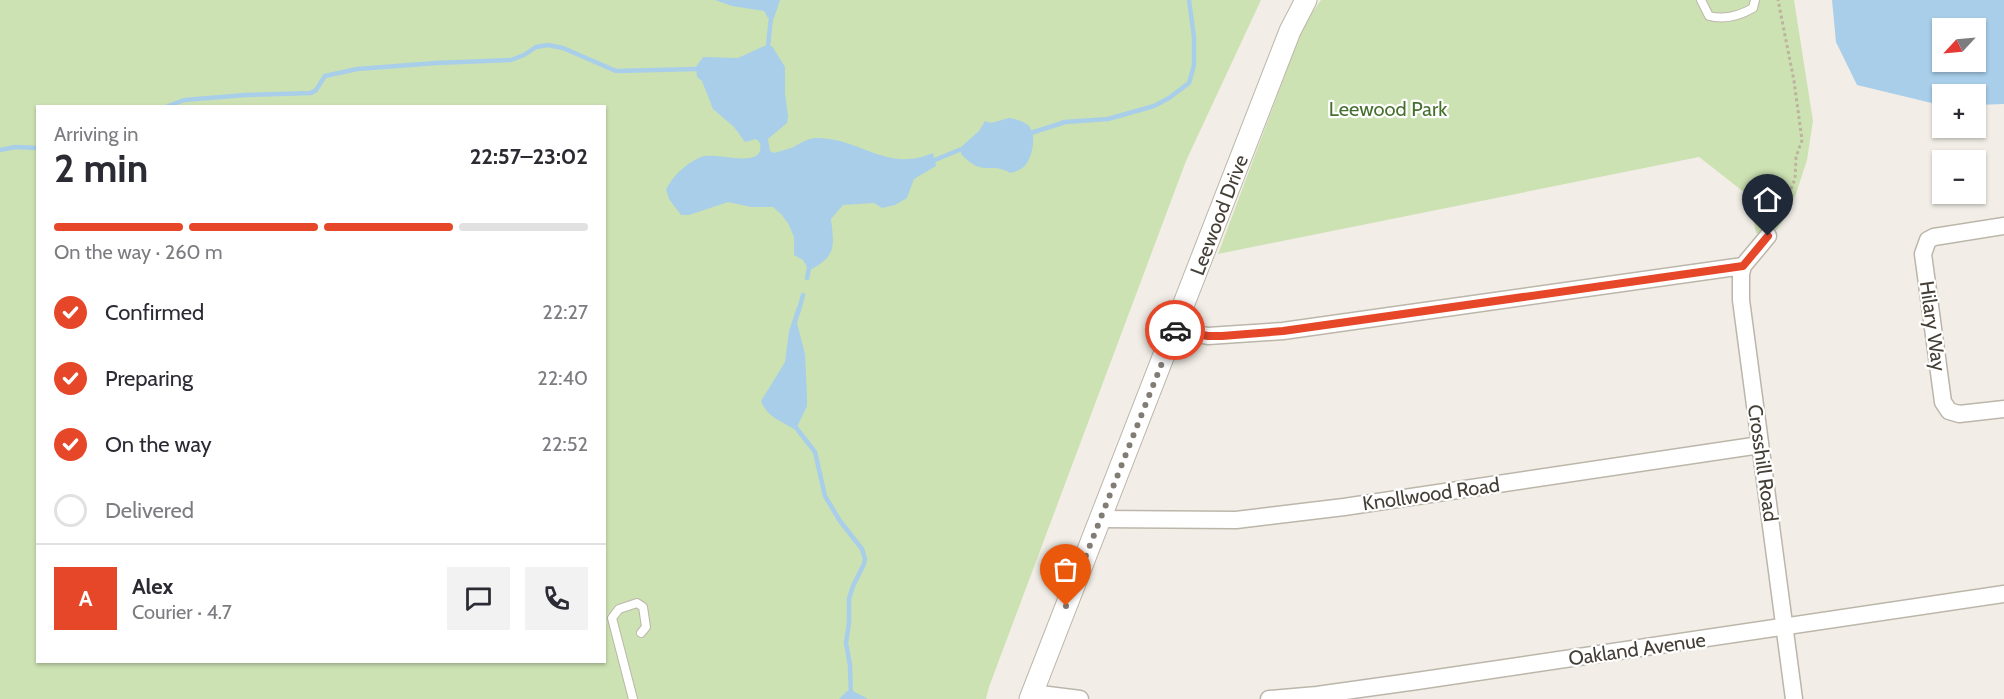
<!DOCTYPE html>
<html lang="en">
<head>
<meta charset="utf-8">
<style>
	:root { --surface:#fff; --page:#f2f2f3; --text:#2b2b33; --muted:#7c7c81; --line:#e1e1e2; --accent:#e64729 }
	body { margin:0; font-family:Cabin,sans-serif; background:var(--page); color:var(--text); height:100vh; display:flex; flex-direction:column; font-size:22px; white-space:nowrap }
	* { box-sizing:border-box; margin:0 }
	p { font-size:20px; color:var(--muted) }
	.icon { flex:none; width:33px; height:33px; fill:none; stroke:currentColor; stroke-width:2; stroke-linecap:round; stroke-linejoin:round }
	.map { position:relative; flex:1; overflow:hidden }
	.sheet { position:absolute; left:36px; top:105px; width:570px; height:558px; display:flex; flex-direction:column; background:var(--surface); border-radius:0px; box-shadow:0 2px 4px #0004 }
	.sheet>* { flex:none }
	.needle { width:39px; rotate:244deg }
	.tools { position:absolute; left:1932px; top:18px; display:grid; gap:12px }
	.tools a { display:grid; place-items:center; width:54px; height:54px; border-radius:0px; background:var(--surface); box-shadow:0 2px 4px #0004; font-size:30px }
	.pin { position:absolute; display:grid; place-items:center; width:51px; height:51px; color:#fff; margin:-62px -26px; border-radius:50% 50% 50% 0; rotate:-45deg; box-shadow:0 0 6px #0007 }
	.pin .icon { rotate:45deg }
	.courier { position:absolute; display:grid; place-items:center; width:60px; height:60px; margin:-30px; border:4px solid #e64729; border-radius:50%; background:#fff; color:#222; box-shadow:0 2px 8px #0007 }
	.head em { font-style:normal; font-weight:700 }
	.head div { display:flex; flex-direction:column-reverse }
	.head { display:flex; align-items:center; justify-content:space-between; height:102px; padding:0 18px }
	h1 { font-size:39px; font-weight:700; line-height:45px }
	.bar { display:grid; grid-template-columns:repeat(4,1fr); gap:9px 6px; align-content:center; height:72px; padding:0 18px }
	.bar i { height:8px; border-radius:4px; background:var(--line) }
	.bar .selected { background:var(--accent) }
	.bar p { grid-column:span 4 }
	.line { display:flex; align-items:center; gap:15px; padding:0 18px; border-top:2px solid var(--line) }
	.line div { flex:1 }
	.round { display:grid; place-items:center; flex:none; width:63px; height:63px; border-radius:0px; background:var(--page) }
	ol { padding:0 18px; list-style:none }
	li { display:flex; align-items:center; gap:18px; height:66px }
	li p { margin-inline-start:auto }
	li .icon { padding:6px; border-radius:50%; background:var(--accent); color:#fff; stroke-width:4 }
	li:last-child { color:var(--muted) }
	li i { width:33px; height:33px; border:3px solid var(--line); border-radius:50% }
	.map>svg:first-child { display:block }
	.green { fill:#cde2b3; fill-rule:evenodd }
	.water { fill:#a8cee9; fill-rule:evenodd }
	.lines { fill:none; stroke-linecap:round; stroke-linejoin:round }
	.stream { stroke:#a8cee9; stroke-width:4.5 }
	.service-casing { stroke:#bcb6aa; stroke-width:10 }
	.minor-casing { stroke:#bcb6aa; stroke-width:19 }
	.tertiary-casing { stroke:#bcb6aa; stroke-width:23 }
	.path { stroke:#bdb29d; stroke-width:3; stroke-dasharray:3 3; stroke-linecap:butt }
	.service { stroke:#fff; stroke-width:8 }
	.minor { stroke:#fff; stroke-width:16 }
	.tertiary { stroke:#fff; stroke-width:21 }
	.done { stroke:#817c74; stroke-width:6; stroke-dasharray:0 10.8 }
	.route { stroke:#e64729; stroke-width:8 }
	.labels { text-anchor:middle; dominant-baseline:central; stroke-width:4.5; stroke-linejoin:round; paint-order:stroke }
	.park-label { font-size:20px; fill:#47702f; stroke:#fff }
	.street-label { font-size:20px; fill:#443f36; stroke:#fff }
</style>
</head>
<body>
<div class="map">
<svg width="2004" height="699" viewBox="0 0 2004 699">
	<rect width="100%" height="100%" fill="#f2eee7"/>
	<path class="green" d="M0,0H1261L1186,161L989,687L986,699H0ZM38,106H604V662H38Z
		M1321,0H1794L1813,121L1807,160L1796,194L1785,218L1772,236L1756,233L1749,196L1699,157L1218,254L1304,24Z"/>
	<path class="water" d="M715,0H780L774,18H768L764,11L732,6Z
		M1832,0H2004V104L1976,105V94H1942V105H1940L1857,85L1836,42ZM1942,28H1976V62H1942Z
		M764,46H772L785,67V93L788,116L787,123L768,139L770,151L774,153C779,151 786,150 791,148C800,144 807,138 817,138C861,138 886,173 933,153L936,166L914,179L907,198L895,205L882,208L874,203L843,205L831,219C834,245 837,255 812,269L807,267L803,260L794,255V237L789,225L782,215L773,207H751L728,202L689,215H681L669,199L666,189C674,175 685,164 701,157C715,151 766,171 760,143L756,139L745,142L734,127L713,109L702,81L697,77L696,67L703,57L738,58Z
		M1009,118C1016,119 1023,121 1028,125C1037,134 1033,153 1027,163C1024,169 1017,171 1010,173C991,161 983,178 961,154V147L979,131L985,121L991,123Z
		M797,307L801,309L797,323L805,354L807,397V406L797,427L794,429C781,421 767,417 761,401L785,362L789,331Z
		M847,691H853L868,699H839Z"/>
	<g class="lines">
		<path class="stream" d="M768,46L771,18
			M168,106L184,100L246,95L311,93L316,90L325,76L357,69L436,63L511,60L524,55L536,47L548,45L563,48L616,71L696,69
			M1028,134L1065,122L1108,119L1154,106L1169,98L1189,83L1194,65V37L1189,0
			M0,150L15,147L38,148
			M935,160L959,150L965,149
			M807,278L809,268
			M798,313L803,295
			M794,425L815,452L825,496L840,521L862,549L865,559L864,564L853,586L849,599V623L846,643L850,665L851,699"/>
		<g class="service-casing">
			<path id="service" d="M1701,0L1709,16C1724,20 1739,16 1753,8L1755,0
				M633,699L612,618L619,609L637,603L643,607L646,627L641,633"/>
		</g>
		<g class="minor-casing">
			<path id="minor" d="M2004,226L1934,237L1928,240L1923,254L1943,402L1949,411L1959,414L2004,409
				M1768,236L1743,266L1741,274V300L1794,699
				M1175,330L1208,336L1283,331L1743,266
				M1100,519L1236,520L1344,507L1760,445
				M1032,693L1080,699
				M1269,699L1317,695L1417,681L2004,594"/>
		</g>
		<g class="tertiary-casing">
			<path id="tertiary" d="M1030,699L1290,31L1306,0"/>
		</g>
		<path class="path" d="M1773,220L1785,203L1795,179L1796,157L1802,140L1794,81L1778,0"/>
		<use href="#service" class="service"/>
		<use href="#minor" class="minor"/>
		<use href="#tertiary" class="tertiary"/>
	</g>
	<g class="lines">
		<path class="done" d="M1066,606L1175,330"/>
		<path class="route" d="M1175,330L1208,336H1222L1283,331L1743,266L1768,236"/>
	</g>
	<g class="labels">
		<g class="park-label">
			<text x="1388" y="109">Leewood Park</text>
		</g>
		<g class="street-label">
			<text transform="translate(1219 215) rotate(-69)">Leewood Drive</text>
			<text transform="translate(1933 326) rotate(82)">Hilary Way</text>
			<text transform="translate(1763 463) rotate(82)">Crosshill Road</text>
			<text transform="translate(1431 494) rotate(-8)">Knollwood Road</text>
			<text transform="translate(1637 649) rotate(-8)">Oakland Avenue</text>
		</g>
	</g>
</svg>
<div class="tools">
<a><svg class="needle" viewBox="-14 -14 28 28"><path d="M0-13l5 13h-10z" fill="#e53935"/><path d="M0 13l5-13h-10z" fill="#7c7c81"/></svg></a>
<a>+</a>
<a>−</a>
</div>
<div class="pin" style="left:1066px;top:606px;background:#ea580c"><svg class="icon" aria-label="bag" viewBox="0 0 24 24"><path d="M5 8h14l-1 12H6zM9 8a3 3 0 0 1 6 0"/></svg></div>
<div class="pin" style="left:1768px;top:236px;background:#1f2937"><svg class="icon" aria-label="home" viewBox="0 0 24 24"><path d="M3 11l9-7 9 7M6 9v11h12V9"/></svg></div>
<div class="courier" style="left:1175px;top:330px"><svg class="icon" aria-label="car" viewBox="0 0 24 24"><path d="M5 17H2v-5l4-1 3-4h7l3 4 3 1v5h-3M9 17h6M6 11h13"/><circle cx="7" cy="17" r="2"/><circle cx="17" cy="17" r="2"/></svg></div>
<section class="sheet">
<div class="head"><div><h1>2 min</h1><p>Arriving in</p></div><em>22:57–23:02</em></div>
<div class="bar"><i class="selected"></i><i class="selected"></i><i class="selected"></i><i></i><p>On the way · 260 m</p></div>
<ol>
<li><svg class="icon" aria-label="check" viewBox="0 0 24 24"><path d="M5 12l5 5 9-10"/></svg>Confirmed<p>22:27</p></li>
<li><svg class="icon" aria-label="check" viewBox="0 0 24 24"><path d="M5 12l5 5 9-10"/></svg>Preparing<p>22:40</p></li>
<li><svg class="icon" aria-label="check" viewBox="0 0 24 24"><path d="M5 12l5 5 9-10"/></svg>On the way<p>22:52</p></li>
<li><i></i>Delivered</li>
</ol>
<div class="line" style="height:108px"><b class="round" style="background:var(--accent);color:#fff">A</b><div><b>Alex</b><p>Courier · 4.7</p></div><a class="round"><svg class="icon" aria-label="chat" viewBox="0 0 24 24"><path d="M4 5h16v11H9l-5 4z"/></svg></a><a class="round"><svg class="icon" aria-label="phone" viewBox="0 0 24 24"><path d="M5 4h4l2 5-3 2q2 4 5 5l2-3 5 2v4C11 20 4 13 5 4z"/></svg></a></div>
</section>
</div>
</body>
</html>
